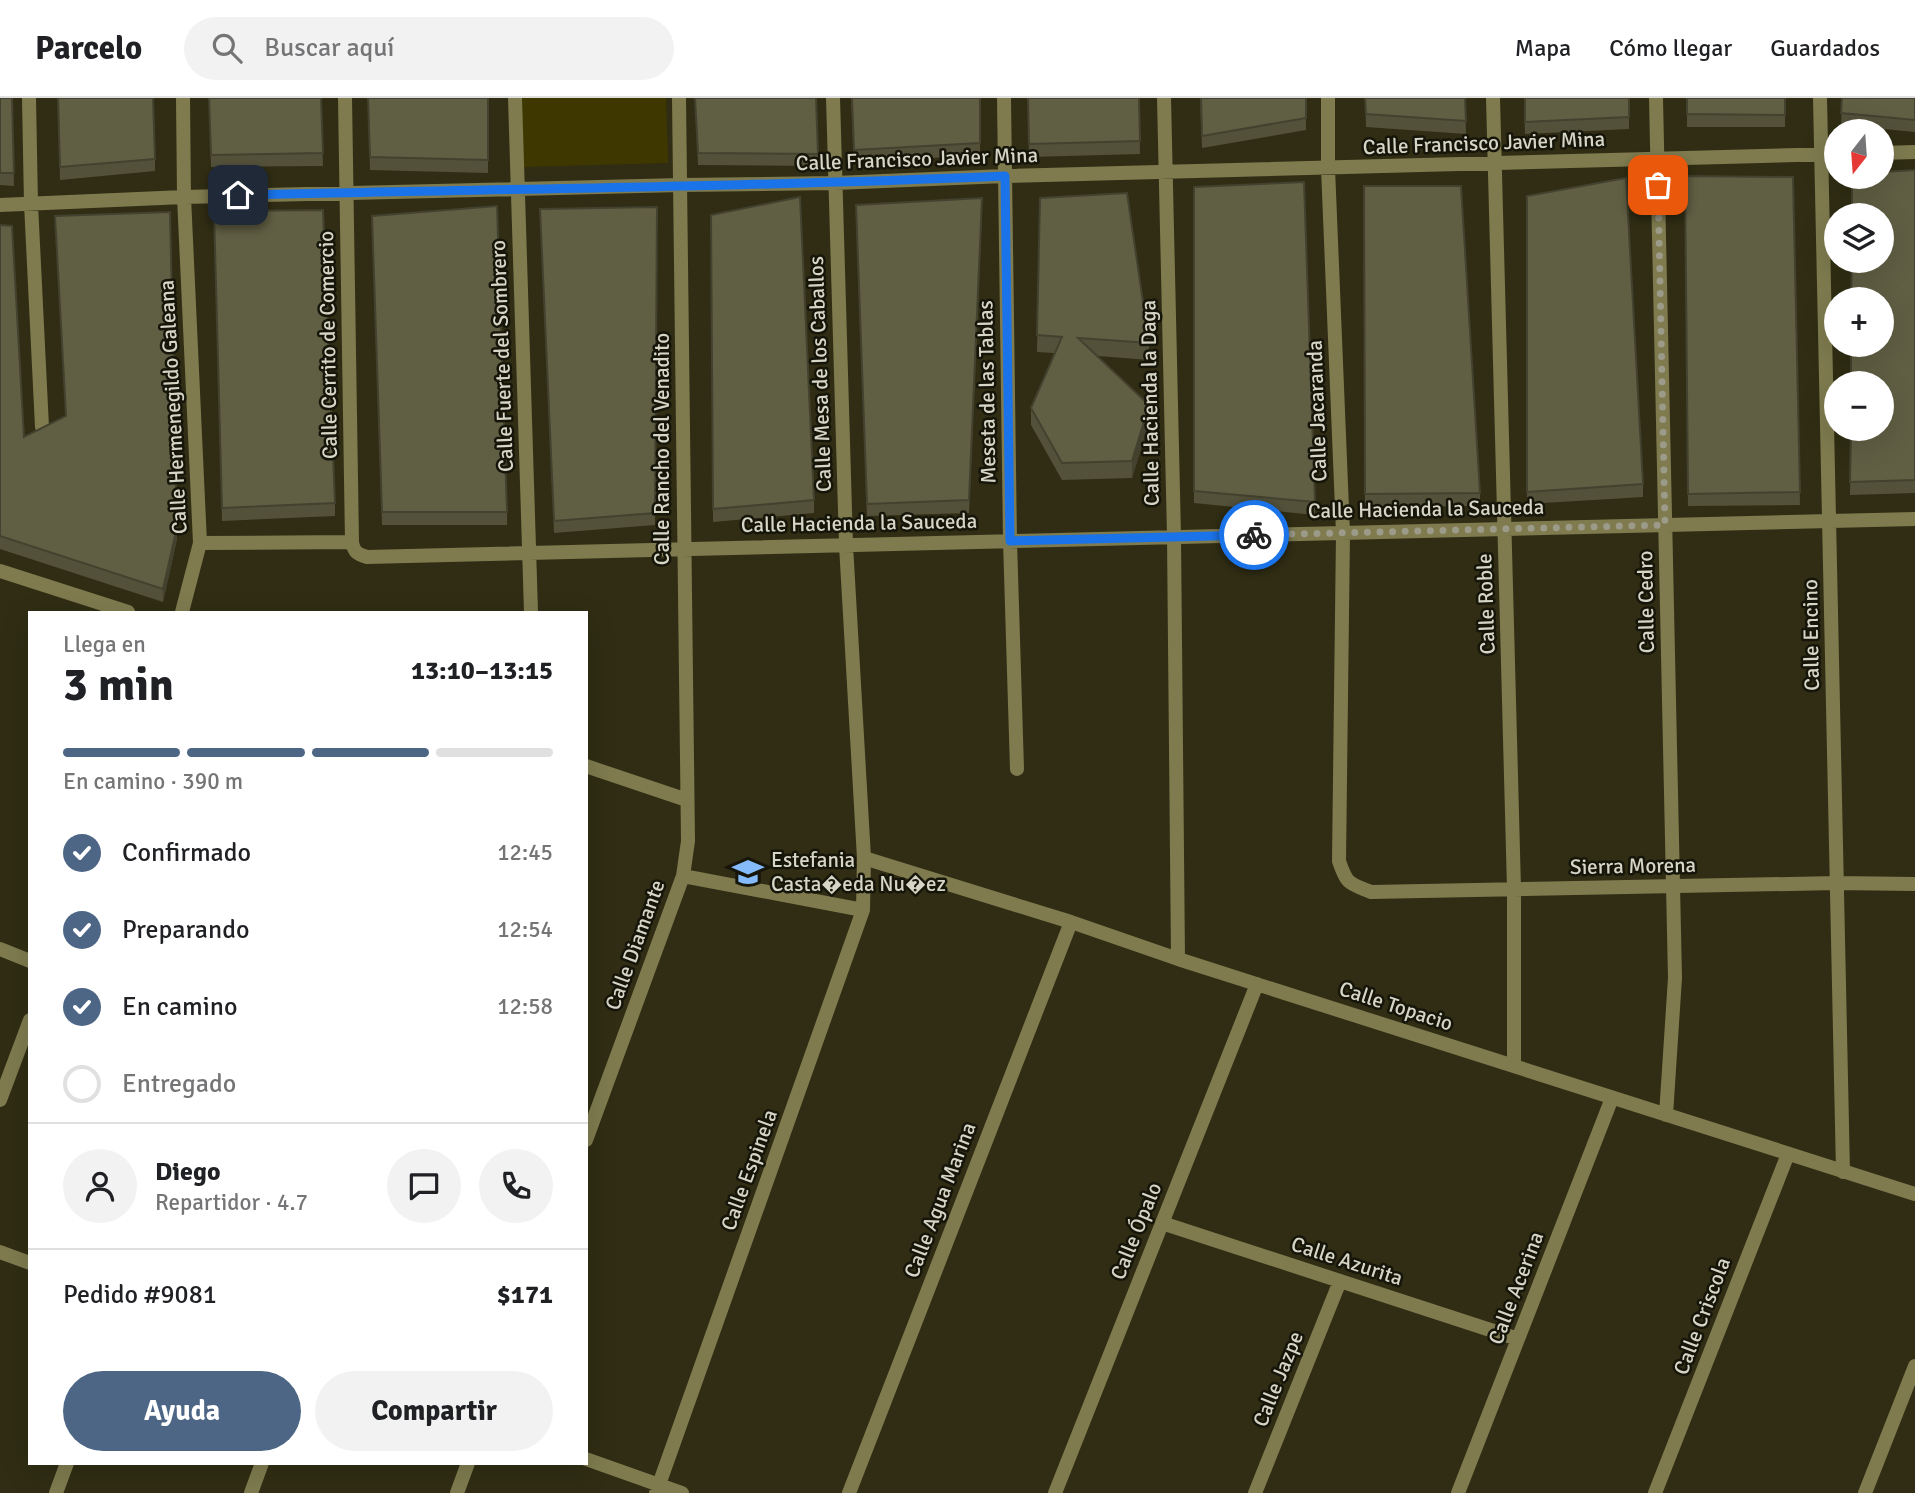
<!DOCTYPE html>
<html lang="es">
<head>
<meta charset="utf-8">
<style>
	:root { --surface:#fff; --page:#f2f2f2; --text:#202124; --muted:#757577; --line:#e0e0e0; --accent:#4d6685 }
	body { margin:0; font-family:Signika,sans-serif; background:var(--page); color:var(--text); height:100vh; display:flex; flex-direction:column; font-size:26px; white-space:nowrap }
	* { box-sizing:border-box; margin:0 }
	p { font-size:23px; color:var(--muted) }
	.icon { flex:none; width:38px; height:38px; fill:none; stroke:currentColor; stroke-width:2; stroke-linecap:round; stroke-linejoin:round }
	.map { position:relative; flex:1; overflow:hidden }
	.sheet { position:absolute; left:28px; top:513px; width:560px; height:854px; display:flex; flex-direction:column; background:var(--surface); border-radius:0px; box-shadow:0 7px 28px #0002 }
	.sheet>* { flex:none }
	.needle { width:46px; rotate:197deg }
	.controls { position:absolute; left:1824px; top:21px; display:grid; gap:14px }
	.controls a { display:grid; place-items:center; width:70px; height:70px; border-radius:50%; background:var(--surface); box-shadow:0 7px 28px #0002; font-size:35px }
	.pin { position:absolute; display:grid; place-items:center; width:60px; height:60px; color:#fff; margin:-30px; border-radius:14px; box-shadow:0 4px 10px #0006 }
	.courier { position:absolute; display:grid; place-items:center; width:70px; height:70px; margin:-35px; border:5px solid #1a73e8; border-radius:50%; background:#fff; color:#222; box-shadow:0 2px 9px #0007 }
	.summary em { font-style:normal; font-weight:700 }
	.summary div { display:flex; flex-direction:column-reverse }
	.summary { display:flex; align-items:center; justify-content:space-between; height:119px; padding:0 35px }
	h1 { font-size:46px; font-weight:700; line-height:52px }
	.bar { display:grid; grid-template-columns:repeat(4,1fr); gap:10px 7px; align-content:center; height:84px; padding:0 35px }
	.bar i { height:9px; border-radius:5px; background:var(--line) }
	.bar .current { background:var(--accent) }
	.bar p { grid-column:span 4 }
	.line { display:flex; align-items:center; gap:18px; padding:0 35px; border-top:2px solid var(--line) }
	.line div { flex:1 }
	.round { display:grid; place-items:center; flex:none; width:74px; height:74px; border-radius:37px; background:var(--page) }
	ol { padding:0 35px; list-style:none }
	li { display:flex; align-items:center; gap:21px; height:77px }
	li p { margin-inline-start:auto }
	li .icon { padding:7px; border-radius:50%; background:var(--accent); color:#fff; stroke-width:4 }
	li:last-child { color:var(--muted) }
	li i { width:38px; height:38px; border:4px solid var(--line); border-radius:50% }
	.action { display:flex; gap:14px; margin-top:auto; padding:14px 35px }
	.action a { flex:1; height:80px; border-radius:42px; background:var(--accent); color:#fff; font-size:28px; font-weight:700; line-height:80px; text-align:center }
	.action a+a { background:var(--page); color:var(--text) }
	header { display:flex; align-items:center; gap:42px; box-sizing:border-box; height:98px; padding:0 35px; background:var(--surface); border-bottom:2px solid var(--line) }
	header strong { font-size:33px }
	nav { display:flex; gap:38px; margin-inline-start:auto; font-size:24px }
	.search { width:490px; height:63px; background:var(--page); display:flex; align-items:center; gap:18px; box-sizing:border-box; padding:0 24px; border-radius:38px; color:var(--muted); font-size:26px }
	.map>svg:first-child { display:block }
	.green { fill:#3e3800 }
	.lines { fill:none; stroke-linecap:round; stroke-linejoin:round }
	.minor { stroke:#7f7b4f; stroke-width:14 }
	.wall { fill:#53513a }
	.shaded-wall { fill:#43422f }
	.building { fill:#605e43; stroke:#43422f; stroke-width:2 }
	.done { stroke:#9c9a88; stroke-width:7; stroke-dasharray:0 12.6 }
	.route { stroke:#1a73e8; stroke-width:9 }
	.labels { text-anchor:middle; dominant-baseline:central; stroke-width:5; stroke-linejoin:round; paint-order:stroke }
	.street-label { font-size:21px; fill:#d6d5c6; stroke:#16150a }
	.poi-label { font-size:21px; fill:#d6d5c6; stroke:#16150a; text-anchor:start }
</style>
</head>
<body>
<header>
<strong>Parcelo</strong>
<div class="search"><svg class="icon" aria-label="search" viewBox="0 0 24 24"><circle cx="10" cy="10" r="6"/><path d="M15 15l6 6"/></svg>Buscar aquí</div>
<nav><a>Mapa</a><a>Cómo llegar</a><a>Guardados</a></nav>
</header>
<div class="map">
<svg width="1915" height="1395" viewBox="0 0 1915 1395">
	<rect width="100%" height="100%" fill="#302d14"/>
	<path class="green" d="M520,0H666L668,65L523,69Z"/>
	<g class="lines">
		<path class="minor" d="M29,0L31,106L42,329
			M345,0L352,444C354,454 357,456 367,459L1915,421
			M515,0L531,514
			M1004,0L1010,443L1017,671
			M1164,0L1174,438L1178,861
			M1328,0V70L1343,435L1339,763C1347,787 1349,785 1371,794L1837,785L1915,786
			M1493,0L1514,791V968
			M1656,0L1675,880L1666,1017
			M1820,0L1843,1074
			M1881,55L1915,54
			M0,107L184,99L681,87L835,85L1005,78L1836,56
			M200,445L352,444
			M0,473L128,514
			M182,514L200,445L184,99L183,0
			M586,668L687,702
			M864,760L1071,824L1178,861L1915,1096
			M683,778L863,812
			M0,851L30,863
			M0,1002L30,922
			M586,1042L683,778L688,743L679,0
			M1162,1125L1518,1241
			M0,1154L30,1165
			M586,1361L682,1395
			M56,1395L67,1365
			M251,1395L262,1365
			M457,1395L468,1365
			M656,1395L863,812L864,760L846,447L833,0
			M849,1395L1071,824
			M1055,1395L1257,886
			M1255,1395L1340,1183
			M1458,1395L1612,1000
			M1655,1395L1788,1056
			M1865,1395L1915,1268"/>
	</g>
	<path class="wall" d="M0,0H12L14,88L0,87Z
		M58,0L155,61V73L60,82Z
		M209,0H321L323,68L211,69Z
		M368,0H488V75L370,72Z
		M695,0H816L818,68L698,67Z
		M851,0H980V57L854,65Z
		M1028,0H1139L1140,56L1029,59Z
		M1200,0H1306V32L1202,50Z
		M1365,0H1465L1466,36L1366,29Z
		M1524,0H1629V31L1525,36Z
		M1687,0H1785V29H1687Z
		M1842,0H1915V34L1841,27Z
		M1915,72V395L1850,397L1851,331Z
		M1685,78L1793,79L1800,407L1688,408Z
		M1364,88L1480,395V408L1365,409Z
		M1194,89L1315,404V417L1194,405Z
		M1527,98L1643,386V399L1527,406Z
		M1040,100L1149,245V262L1098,258L1149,324L1132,380L1062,382L1031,327V310L1054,255L1037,254Z
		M657,109L655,427L554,435L540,111Z
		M214,113L335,405V418L222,423Z
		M982,113L969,415L867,418L856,120Z
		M711,117L814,402V415L713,424Z
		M55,118L177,441L163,504L0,451V127L24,339L66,318Z
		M372,131L507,414V427H382Z"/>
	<path class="shaded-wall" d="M982,100V113L969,415V402Z
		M1149,307V324L1132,380V363Z
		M177,429V441L163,504V491Z"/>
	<path class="building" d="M0,0H12L14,75H0Z
		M58,0H153L155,61L60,69Z
		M209,0H321L323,55L211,57Z
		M368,0H488V62L370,59Z
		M695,0H816L818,56L698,55Z
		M852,0H980V45L854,52Z
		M1028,0H1139L1140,43L1029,46Z
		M1201,0H1306V20L1202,38Z
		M1365,0H1465L1466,23L1366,16Z
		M1525,0H1629V19L1525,24Z
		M1687,0H1785V17L1687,16Z
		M1842,0H1915V22L1841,15Z
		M1915,72V382L1850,384L1851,331H1881V285H1851V247H1881V201H1851L1852,163H1881V117H1852V79H1881V74Z
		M1685,78L1793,79L1800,394L1688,396Z
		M1626,80L1643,386L1527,394V98Z
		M1304,84L1315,404L1194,393V89Z
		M1364,88H1461L1480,395L1365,396Z
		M1127,95L1149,245L1078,240L1149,307L1132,363L1062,365L1031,310L1062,239L1037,237L1040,100Z
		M800,99L814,402L713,411L711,117Z
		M982,100L969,402L867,406L856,107Z
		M497,108L507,414H382L372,118Z
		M657,109L655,415L554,423L540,111Z
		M323,112L335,405L222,410L214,113Z
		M170,114L177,429L163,491L0,438V127L12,128L24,339L66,318L55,118Z"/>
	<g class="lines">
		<path class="done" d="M1254,437L1665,427L1658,87"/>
		<path class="route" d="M238,97C494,91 750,89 1005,78L1010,443L1254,437"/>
	</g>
	<defs>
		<g id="school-bare" transform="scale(2.415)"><path d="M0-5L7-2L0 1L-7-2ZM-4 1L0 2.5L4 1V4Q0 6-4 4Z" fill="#85bbfb" stroke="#16150a" stroke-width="2.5" paint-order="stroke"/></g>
	</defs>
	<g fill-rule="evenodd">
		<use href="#school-bare" x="748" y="774"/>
	</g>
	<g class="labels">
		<g class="street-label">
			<text transform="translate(1484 45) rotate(-2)">Calle Francisco Javier Mina</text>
			<text transform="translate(917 61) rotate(-2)">Calle Francisco Javier Mina</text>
			<text transform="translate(328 247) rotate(-91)">Calle Cerrito de Comercio</text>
			<text transform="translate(502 258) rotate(-92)">Calle Fuerte del Sombrero</text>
			<text transform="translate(820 276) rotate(-92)">Calle Mesa de los Caballos</text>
			<text transform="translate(987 294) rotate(-91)">Meseta de las Tablas</text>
			<text transform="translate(1150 305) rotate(-91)">Calle Hacienda la Daga</text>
			<text transform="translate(173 309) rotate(-93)">Calle Hermenegildo Galeana</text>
			<text transform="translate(1317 313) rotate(-92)">Calle Jacaranda</text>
			<text transform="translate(662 351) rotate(-90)">Calle Rancho del Venadito</text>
			<text transform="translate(1426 411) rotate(-1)">Calle Hacienda la Sauceda</text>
			<text transform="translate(859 425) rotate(-1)">Calle Hacienda la Sauceda</text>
			<text transform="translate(1646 504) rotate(-91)">Calle Cedro</text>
			<text transform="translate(1486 506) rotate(-92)">Calle Roble</text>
			<text transform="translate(1811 537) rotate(-91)">Calle Encino</text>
			<text transform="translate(1633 768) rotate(-1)">Sierra Morena</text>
			<text transform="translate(635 847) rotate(-70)">Calle Diamante</text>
			<text transform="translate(1396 908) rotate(18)">Calle Topacio</text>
			<text transform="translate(749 1072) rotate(-70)">Calle Espinela</text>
			<text transform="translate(940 1102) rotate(-69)">Calle Agua Marina</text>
			<text transform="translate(1136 1133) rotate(-68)">Calle Ópalo</text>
			<text transform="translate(1347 1163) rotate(18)">Calle Azurita</text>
			<text transform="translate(1516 1190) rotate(-69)">Calle Acerina</text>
			<text transform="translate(1702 1218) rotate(-69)">Calle Criscola</text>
			<text transform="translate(1278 1281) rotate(-68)">Calle Jazpe</text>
		</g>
		<g class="poi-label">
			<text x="771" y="762">Estefania<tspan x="771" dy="24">Casta�eda Nu�ez</tspan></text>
		</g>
	</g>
</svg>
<div class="controls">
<a><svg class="needle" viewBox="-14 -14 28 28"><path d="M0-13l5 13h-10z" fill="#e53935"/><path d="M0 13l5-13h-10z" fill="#757577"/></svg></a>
<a><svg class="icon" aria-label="layers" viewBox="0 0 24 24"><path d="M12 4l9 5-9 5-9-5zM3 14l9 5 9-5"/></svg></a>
<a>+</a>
<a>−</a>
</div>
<div class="pin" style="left:1658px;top:87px;background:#ea580c"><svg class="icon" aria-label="bag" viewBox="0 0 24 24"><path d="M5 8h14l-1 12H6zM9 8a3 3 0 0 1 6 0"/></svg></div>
<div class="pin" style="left:238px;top:97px;background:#1f2937"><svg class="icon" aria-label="home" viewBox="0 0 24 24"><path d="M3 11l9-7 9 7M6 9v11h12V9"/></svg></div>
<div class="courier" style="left:1254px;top:437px"><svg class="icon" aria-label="bike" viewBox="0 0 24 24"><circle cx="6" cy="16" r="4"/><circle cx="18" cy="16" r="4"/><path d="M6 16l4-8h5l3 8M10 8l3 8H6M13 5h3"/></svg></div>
<section class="sheet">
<div class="summary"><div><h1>3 min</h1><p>Llega en</p></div><em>13:10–13:15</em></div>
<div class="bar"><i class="current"></i><i class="current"></i><i class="current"></i><i></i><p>En camino · 390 m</p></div>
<ol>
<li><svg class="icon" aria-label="check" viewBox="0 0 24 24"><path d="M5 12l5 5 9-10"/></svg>Confirmado<p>12:45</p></li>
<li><svg class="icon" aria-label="check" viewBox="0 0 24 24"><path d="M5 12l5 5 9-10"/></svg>Preparando<p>12:54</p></li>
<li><svg class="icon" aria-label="check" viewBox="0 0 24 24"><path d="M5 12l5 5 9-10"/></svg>En camino<p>12:58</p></li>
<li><i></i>Entregado</li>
</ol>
<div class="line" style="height:126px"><a class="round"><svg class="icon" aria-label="person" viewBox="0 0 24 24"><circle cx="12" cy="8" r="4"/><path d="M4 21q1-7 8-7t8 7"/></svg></a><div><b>Diego</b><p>Repartidor · 4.7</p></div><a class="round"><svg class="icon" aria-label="chat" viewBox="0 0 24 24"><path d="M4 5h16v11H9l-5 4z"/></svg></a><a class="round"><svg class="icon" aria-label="phone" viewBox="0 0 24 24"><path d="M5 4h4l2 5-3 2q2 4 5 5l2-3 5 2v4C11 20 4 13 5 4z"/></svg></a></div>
<div class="line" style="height:91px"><div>Pedido #9081</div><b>$171</b></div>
<div class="action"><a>Ayuda</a><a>Compartir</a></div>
</section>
</div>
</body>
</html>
